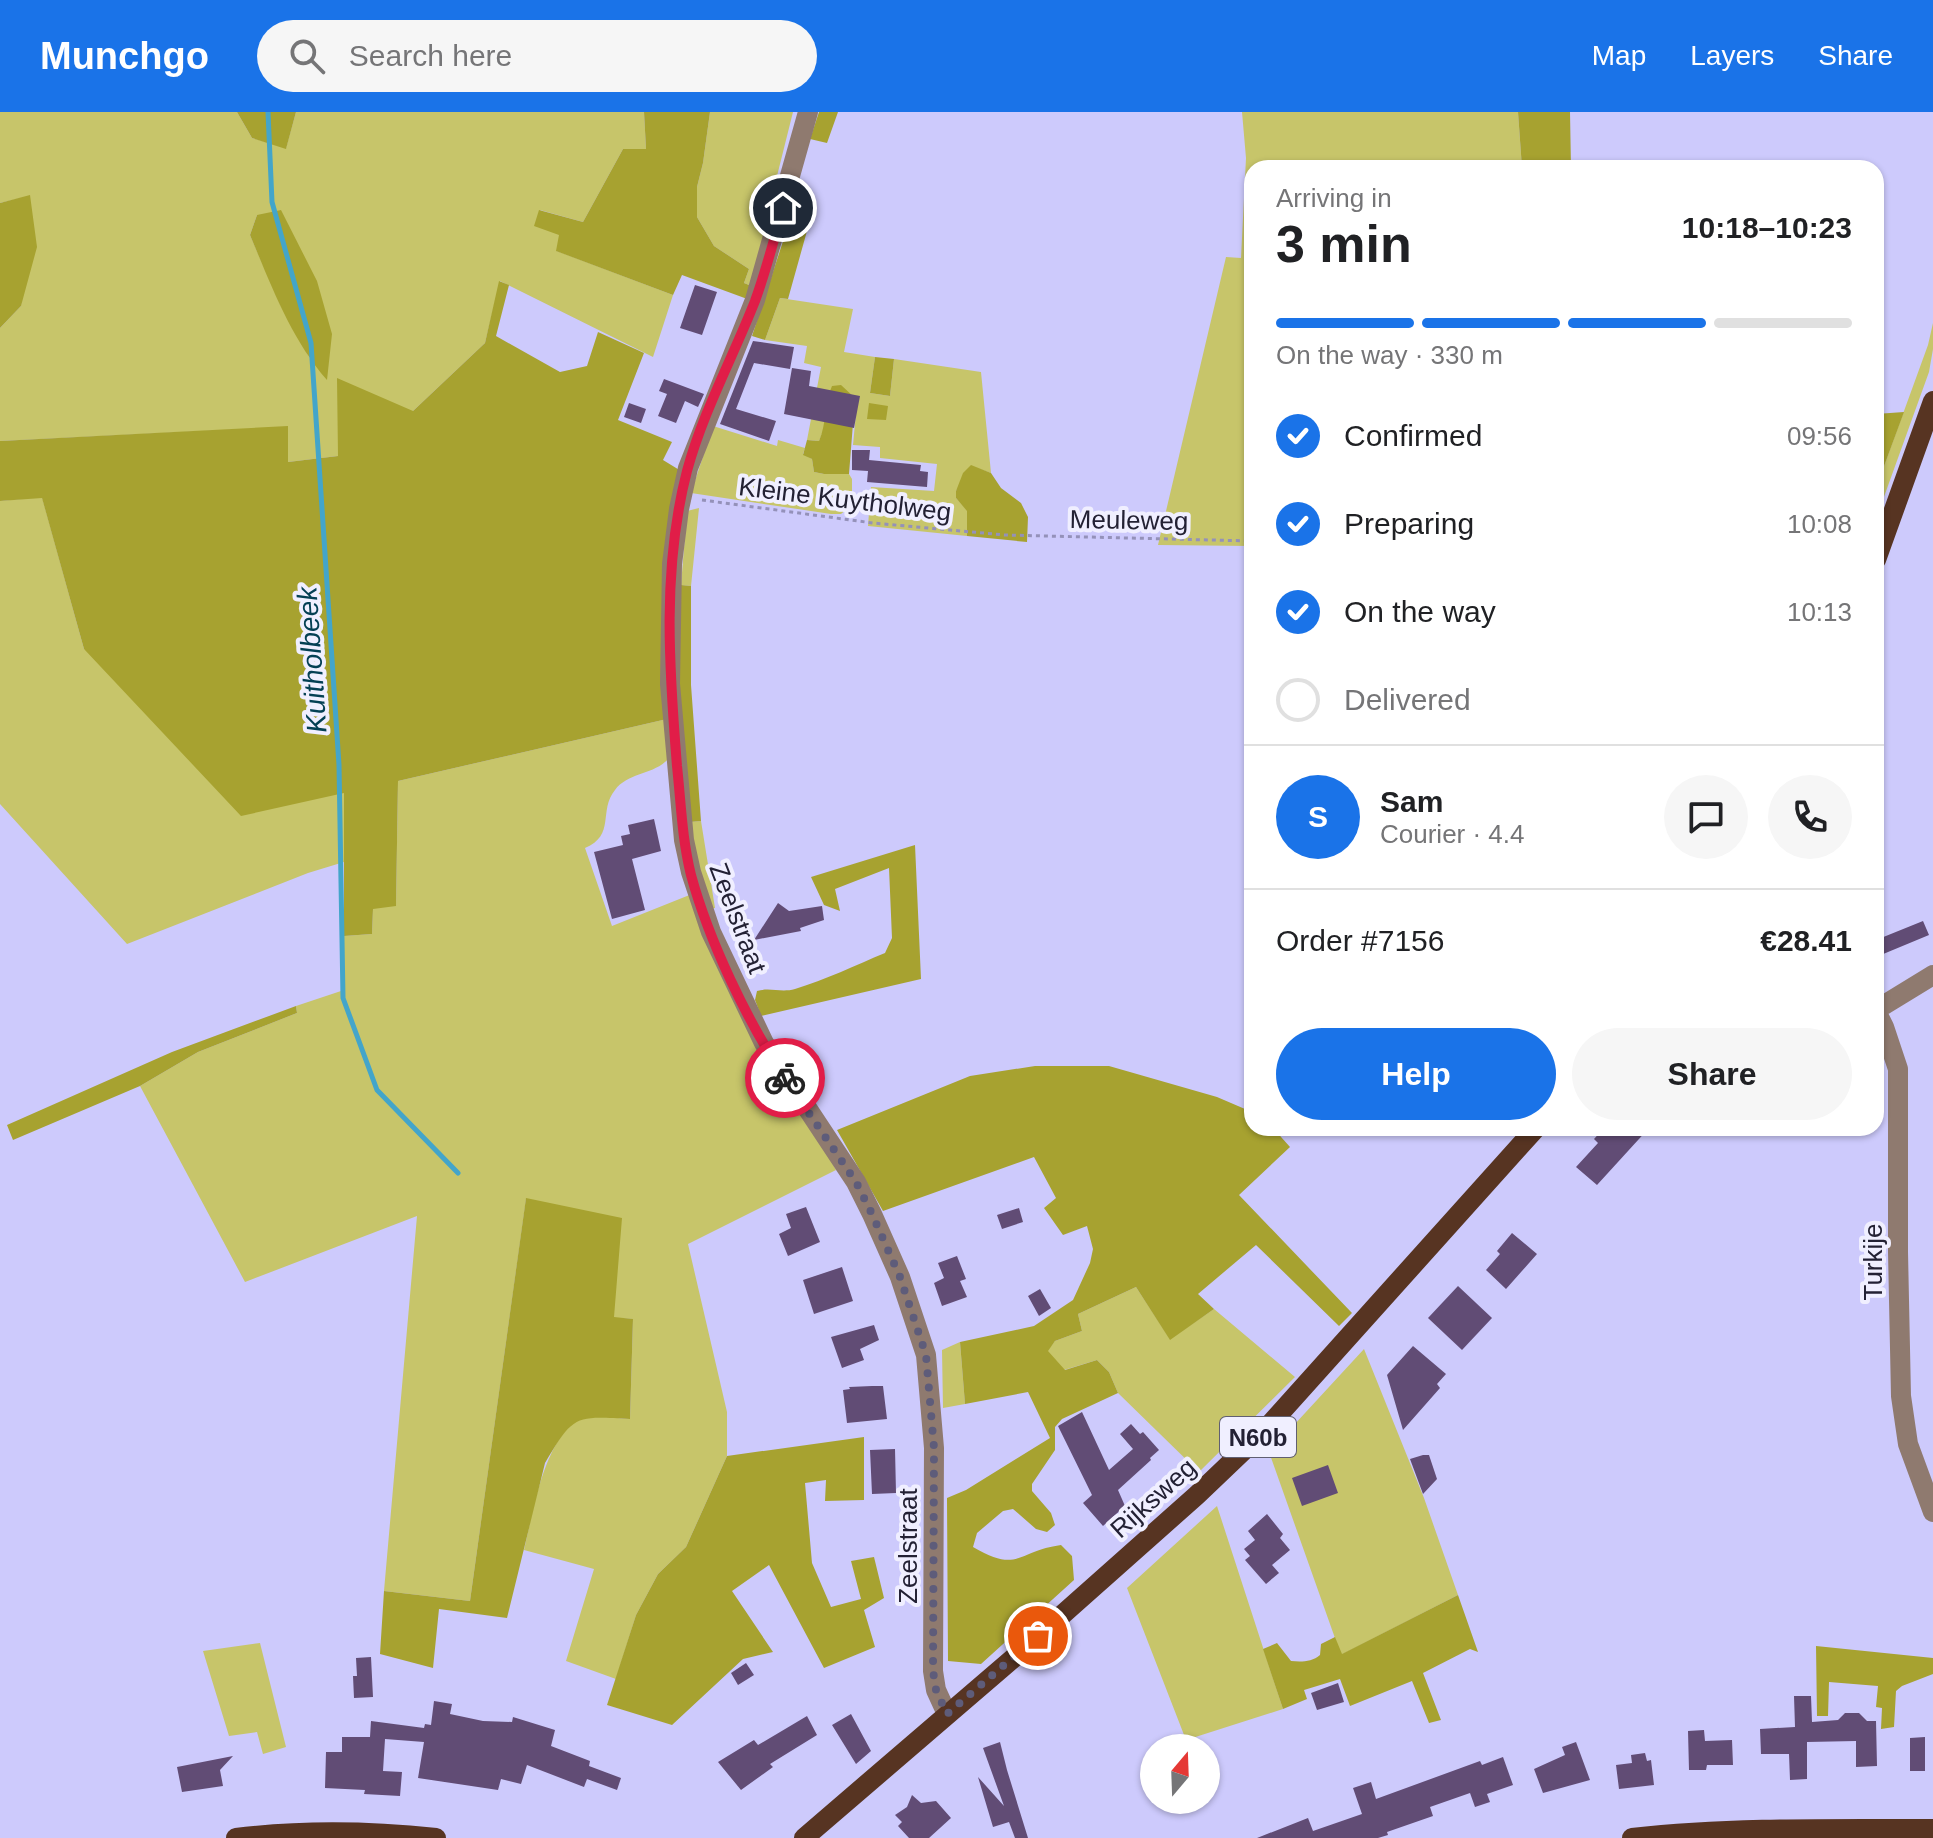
<!DOCTYPE html>
<html lang="en">
<head>
<meta charset="utf-8">
<style>
	:root { --surface:#fff; --page:#f6f6f6; --text:#202124; --muted:#757577; --line:#e0e0e0; --accent:#1a73e8 }
	body { margin:0; font-family:Helvetica,sans-serif; background:var(--page); color:var(--text); height:100vh; display:flex; flex-direction:column; font-size:30px; white-space:nowrap }
	* { box-sizing:border-box; margin:0 }
	p { font-size:26px; color:var(--muted) }
	.icon { flex:none; width:44px; height:44px; fill:none; stroke:currentColor; stroke-width:2; stroke-linecap:round; stroke-linejoin:round }
	.map { position:relative; flex:1; overflow:hidden }
	.drawer { position:absolute; left:1244px; top:48px; width:640px; height:976px; display:flex; flex-direction:column; background:var(--surface); border-radius:24px; box-shadow:0 2px 6px #0004 }
	.drawer>* { flex:none }
	.needle { width:52px; rotate:19deg }
	.buttons { position:absolute; left:1140px; top:1622px; display:grid; gap:16px }
	.buttons a { display:grid; place-items:center; width:80px; height:80px; border-radius:50%; background:var(--surface); box-shadow:0 2px 6px #0004; font-size:40px }
	.pin { position:absolute; display:grid; place-items:center; width:68px; height:68px; color:#fff; margin:-34px; border:4px solid #fff; border-radius:50%; box-shadow:0 2px 8px #0007 }
	.courier { position:absolute; display:grid; place-items:center; width:80px; height:80px; margin:-40px; border:6px solid #e11d48; border-radius:50%; background:#fff; color:#222; box-shadow:0 2px 10px #0007 }
	.overview em { font-style:normal; font-weight:600 }
	.overview div { display:flex; flex-direction:column-reverse }
	.overview { display:flex; align-items:center; justify-content:space-between; height:136px; padding:0 32px }
	h1 { font-size:52px; font-weight:600; line-height:60px }
	.bar { display:grid; grid-template-columns:repeat(4,1fr); gap:12px 8px; align-content:center; height:96px; padding:0 32px }
	.bar i { height:10px; border-radius:6px; background:var(--line) }
	.bar .current { background:var(--accent) }
	.bar p { grid-column:span 4 }
	.line { display:flex; align-items:center; gap:20px; padding:0 32px; border-top:2px solid var(--line) }
	.line div { flex:1 }
	.round { display:grid; place-items:center; flex:none; width:84px; height:84px; border-radius:42px; background:var(--page) }
	ol { padding:0 32px; list-style:none }
	li { display:flex; align-items:center; gap:24px; height:88px }
	li p { margin-inline-start:auto }
	li .icon { padding:8px; border-radius:50%; background:var(--accent); color:#fff; stroke-width:4 }
	li:last-child { color:var(--muted) }
	li i { width:44px; height:44px; border:4px solid var(--line); border-radius:50% }
	.primary-button { display:flex; gap:16px; margin-top:auto; padding:16px 32px }
	.primary-button a { flex:1; height:92px; border-radius:48px; background:var(--accent); color:#fff; font-size:32px; font-weight:600; line-height:92px; text-align:center }
	.primary-button a+a { background:var(--page); color:var(--text) }
	header { display:flex; align-items:center; gap:48px; box-sizing:border-box; height:112px; padding:0 40px; background:var(--accent); color:#fff }
	header strong { font-size:38px }
	nav { display:flex; gap:44px; margin-inline-start:auto; font-size:28px }
	.search { width:560px; height:72px; background:var(--page); display:flex; align-items:center; gap:20px; box-sizing:border-box; padding:0 28px; border-radius:44px; color:var(--muted); font-size:30px }
	.map>svg:first-child { display:block }
	.green { fill:#c7c56a; fill-rule:evenodd }
	.forest { fill:#a7a230 }
	.lines { fill:none; stroke-linecap:round; stroke-linejoin:round }
	.stream { stroke:#43a5ca; stroke-width:5 }
	.building { fill:#614c75 }
	.path { stroke:#9491b9; stroke-width:3; stroke-dasharray:4 4; stroke-linecap:butt }
	.minor { stroke:#8f7a6f; stroke-width:20 }
	.major { stroke:#573422; stroke-width:20 }
	.done { stroke:#5e5c7a; stroke-width:8; stroke-dasharray:0 14.4 }
	.route { stroke:#e11d48; stroke-width:10 }
	.labels { text-anchor:middle; dominant-baseline:central; stroke-width:8; stroke-linejoin:round; paint-order:stroke }
	.shield { fill:#f0efff; stroke:#605f71; stroke-width:2 }
	.shield-label { font-size:24px; font-weight:bold; fill:#232134 }
	.street-label { font-size:26px; fill:#232134; stroke:#f0efff }
	.water-label { font-size:28px; font-style:italic; fill:#044054; stroke:#f0efff }
</style>
</head>
<body>
<header>
<strong>Munchgo</strong>
<div class="search"><svg class="icon" aria-label="search" viewBox="0 0 24 24"><circle cx="10" cy="10" r="6"/><path d="M15 15l6 6"/></svg>Search here</div>
<nav><a>Map</a><a>Layers</a><a>Share</a></nav>
</header>
<div class="map">
<svg width="1933" height="1726" viewBox="0 0 1933 1726">
	<rect width="100%" height="100%" fill="#cdcafc"/>
	<path class="green" d="M0,0H237L252,26L286,36L296,0H644L646,37H623L583,110L540,98L560,123L557,139L673,183L653,245L500,169L485,231L413,299L338,344L288,350V315L0,329V216L21,194L30,84L0,91ZM257,103L313,252L280,192L250,123Z
		M710,0H793L777,64L788,67L754,175L744,171L749,157L714,134L697,105V75L703,51Z
		M1242,0H1518L1522,56H1252V434L1158,433L1226,145L1241,146L1246,46Z
		M780,186L853,197L844,240L875,245L870,281L890,284L894,247L981,260L991,361L971,354L956,379V386L967,398V424L868,414L871,375L934,379L937,352L880,346V335L853,333L856,301L829,282L824,317L819,329L807,328L821,255L804,251L807,234L765,228Z
		M1933,211V237L1929,260L1876,407V376L1928,233Z
		M713,314L777,334L778,328L805,336L803,342L812,347L814,360L824,362H849L852,367V393L841,402H831L691,381Z
		M42,385L84,537L344,681V750L308,761L127,832L0,692V389Z
		M699,396L691,474L681,473L687,399Z
		M667,607L669,646C655,663 628,660 615,678C598,699 616,723 585,736L612,814L692,782L836,1058L688,1132L727,1300V1344L686,1435L658,1462L636,1503L616,1567L566,1549L594,1457L524,1438C532,1404 546,1315 586,1305C598,1302 617,1307 630,1307L633,1207L614,1206L526,1087L470,1489L384,1479L417,1104L245,1170L140,974L198,940L297,901L296,894L344,878V824L372,822L373,796L396,793L398,669Z
		M701,709L715,796L710,797L704,783L690,710Z
		M1136,1175L1170,1227L1214,1197L1295,1265L1199,1360L1118,1281L1109,1260L1097,1248L1064,1258L1047,1239L1055,1229L1082,1219L1078,1202Z
		M960,1230L965,1292L943,1296L942,1238Z
		M1364,1237L1424,1386L1458,1483L1341,1543L1269,1340Z
		M1217,1394L1283,1597L1186,1628L1127,1476Z
		M260,1531L286,1635L263,1642L257,1620L229,1624L203,1539Z"/>
	<path class="forest" d="M237,0H296L286,37L252,26Z
		M644,0H710L703,51L697,75V105L714,134L749,157L744,171L754,175L750,188L682,163L673,183L556,139L559,123L534,114L539,98L583,110L623,37H646Z
		M819,0H838L827,31L810,27Z
		M1518,0H1570L1571,56H1522Z
		M30,83L37,135L21,194L0,216V91Z
		M281,98L317,169L332,222L327,268C291,227 271,173 250,123L257,103Z
		M788,114L807,119L788,187L780,186L765,228L752,224Z
		M499,169L509,173L496,224L560,260L587,254L598,220L644,241L618,308L672,330L663,348L681,359L667,607L398,669L396,794L373,797L372,822L344,824V681L241,704L84,537L42,386L0,389V329L288,314V350L338,344L337,266L413,299L485,231Z
		M875,245L894,247L890,284L870,281Z
		M841,273L855,286L849,362H824L814,360L812,347L803,343L807,328L819,329C827,311 824,291 832,274Z
		M869,291L888,294L886,308L867,307Z
		M1904,300L1876,376V302Z
		M971,353L991,361L1001,376L1021,391L1028,405L1027,430L967,424V399L956,386V379L963,361Z
		M681,473L691,474V573L701,709L690,710L676,534Z
		M915,733L921,867L761,904L755,888L757,879C770,875 781,881 795,877C825,868 856,853 885,841L892,826L889,756L835,777L840,799L824,793L811,765Z
		M296,894L297,901L198,940L140,974L13,1028L7,1013L172,940Z
		M1035,954H1109L1217,985L1252,1000V1016H1273L1290,1035L1239,1083L1352,1201L1339,1214L1256,1133L1198,1182L1214,1197L1170,1228L1136,1175L1078,1202L1082,1219L1055,1229L1048,1239L1065,1258L1097,1248L1109,1260L1118,1281L1062,1307L1055,1315V1338L1032,1372V1379L1051,1401L1055,1413L1047,1420L1036,1417L1013,1397L1003,1399L977,1421L973,1435C1019,1462 1017,1439 1061,1433L1072,1444L1074,1468L981,1552L948,1549L947,1386L966,1378L1050,1326L1028,1280L965,1292L960,1230L1034,1214L1073,1188L1090,1151L1093,1137L1087,1114L1063,1123L1044,1096L1056,1086L1034,1045L883,1099L837,1018L970,964Z
		M526,1086L622,1106L614,1205L633,1207L630,1307C575,1304 574,1302 545,1351L507,1506L439,1497L433,1556L380,1542L384,1479L470,1489Z
		M864,1325V1388L825,1389L826,1368L805,1371L812,1451L831,1495L861,1487L851,1449L874,1445L884,1486L864,1498L875,1535L824,1556L769,1453L732,1479L773,1540L743,1547L672,1613L607,1593L636,1503L658,1462L686,1435L727,1344Z
		M1458,1483L1478,1540L1470,1537L1423,1561L1441,1608L1429,1611L1412,1569L1350,1594L1340,1567L1304,1578L1307,1587L1283,1597L1263,1537L1277,1531L1291,1549C1301,1550 1312,1550 1320,1543L1321,1532L1335,1525L1342,1542Z
		M1816,1534L1933,1546V1562L1902,1574L1896,1579L1894,1615L1881,1617L1882,1596L1876,1595L1878,1574L1829,1570L1828,1604H1817Z"/>
	<g class="lines">
		<path class="stream" d="M268,0L272,90L311,231L339,653L343,886L377,978L458,1061"/>
	</g>
	<path class="building" d="M695,173L717,180L702,223L680,216Z
		M753,229L794,235L790,257L754,251L736,297L776,309L769,329L720,312Z
		M792,256L811,259L809,274L860,284L854,316L784,302Z
		M664,267L704,282L698,295L685,289L676,311L658,304L667,282L659,279Z
		M629,291L646,297L641,311L624,305Z
		M852,338H870L869,348L921,353L920,359L928,360L927,375L867,370L868,359L852,358Z
		M654,707L661,739L632,747L645,798L612,807L594,740L623,733L621,724L630,722L628,713Z
		M778,791L789,799L822,794L824,808L800,816L801,819L754,828Z
		M1923,809L1929,823L1876,845V828Z
		M1604,1016H1649L1597,1073L1576,1055L1598,1031L1594,1027Z
		M806,1095L820,1130L788,1144L779,1122L791,1116L786,1102Z
		M1019,1096L1023,1110L1002,1117L997,1103Z
		M1512,1121L1537,1142L1506,1177L1486,1158L1500,1142L1497,1139Z
		M957,1144L966,1167L960,1169L967,1185L942,1194L934,1171L944,1166L938,1151Z
		M842,1155L853,1189L814,1202L803,1168Z
		M1458,1174L1492,1206L1462,1238L1428,1206Z
		M1040,1177L1051,1196L1039,1204L1028,1184Z
		M874,1213L879,1228L860,1237L864,1248L842,1256L831,1225Z
		M1413,1234L1446,1262L1437,1272L1440,1276L1403,1318L1387,1263Z
		M872,1274H883L887,1307L847,1311L843,1278L850,1277L849,1275Z
		M1082,1300L1109,1358L1133,1337L1120,1322L1131,1312L1140,1322L1143,1320L1159,1338L1150,1346L1151,1348L1118,1378L1125,1394L1103,1414L1083,1391L1092,1383L1058,1314Z
		M895,1337L896,1381L872,1382L870,1338Z
		M1423,1343H1429L1437,1367L1423,1382L1410,1347Z
		M1328,1353L1338,1381L1302,1394L1292,1366Z
		M1267,1402L1283,1422L1280,1426L1290,1438L1272,1453L1279,1461L1266,1472L1245,1448L1250,1444L1244,1437L1255,1428L1248,1419Z
		M371,1545L373,1585L354,1586L353,1564H357L356,1546Z
		M746,1551L754,1563L738,1573L731,1561Z
		M1338,1571L1344,1590L1317,1598L1311,1581Z
		M1794,1584H1811L1812,1610L1838,1608L1845,1601H1859L1867,1609H1876L1877,1654L1856,1655V1629L1807,1630V1667L1790,1668L1789,1642H1761L1760,1617L1795,1615Z
		M434,1589L452,1592L450,1602L483,1609L512,1610L513,1605L555,1618L551,1634L590,1649L589,1654L621,1666L617,1678L587,1667L584,1675L527,1653L521,1672L501,1667L498,1678L418,1666L424,1630L385,1627L383,1659L402,1660L400,1684L364,1682L365,1678L325,1676L326,1640H342V1625H370L371,1609L424,1616L425,1612L431,1613Z
		M851,1602L871,1639L856,1652L832,1613Z
		M807,1604L817,1623L770,1652L773,1655L741,1678L718,1650L754,1628L758,1633Z
		M1704,1618L1705,1629L1732,1628L1733,1653H1707L1706,1658H1689L1688,1619Z
		M1925,1625V1659H1910V1626Z
		M1000,1630L1007,1658L1028,1726H1015L1009,1710L993,1715L978,1665L1004,1694L983,1636Z
		M1576,1630L1590,1668L1543,1681L1534,1657L1565,1643L1562,1635Z
		M1645,1641L1647,1649L1651,1648L1654,1673L1619,1677L1616,1653L1632,1651L1631,1643Z
		M233,1644L220,1658L223,1674L182,1680L177,1655Z
		M1503,1645L1513,1673L1487,1682L1490,1690L1475,1695L1470,1681L1430,1695L1433,1704L1387,1720L1388,1723L1378,1726H1257L1308,1706L1313,1719L1362,1702L1353,1676L1371,1670L1376,1687L1480,1649L1482,1653Z
		M912,1683L921,1691L936,1689L951,1706L929,1726H909L898,1714L902,1710L895,1703L907,1695Z"/>
	<g class="lines">
		<path class="path" d="M702,388L873,411L1005,423L1252,429"/>
		<path class="minor" d="M808,0L755,188L688,356L679,397L672,452L670,572L684,728L691,760L711,820L764,931L856,1070L872,1102L900,1165L926,1243L934,1336L933,1559L936,1578L947,1602
			M1876,894L1884,893L1933,863
			M1876,899L1884,915L1898,957V1140L1901,1284L1908,1332L1933,1400"/>
		<path class="major" d="M1876,448L1933,289
			M236,1726C302,1718 370,1719 436,1726
			M804,1726L1017,1543L1197,1383L1263,1320L1536,1016
			M1632,1726C1732,1715 1833,1717 1933,1717"/>
	</g>
	<g class="lines">
		<path class="done" d="M785,966L856,1070L872,1102L900,1165L926,1243L934,1336L933,1559L936,1578L947,1602L1038,1524"/>
		<path class="route" d="M783,96C774,127 766,159 755,189C733,245 703,300 687,359C662,455 669,556 677,654C681,691 682,727 691,763C709,829 747,909 785,966"/>
	</g>
	<g class="labels">
		<rect class="shield" x="1220" y="1305" width="76" height="40" rx="6"/>
		<g class="shield-label">
			<text x="1258" y="1325">N60b</text>
		</g>
		<g class="street-label">
			<text transform="translate(845 387) rotate(7)">Kleine Kuytholweg</text>
			<text transform="translate(1129 408) rotate(1)">Meuleweg</text>
			<text transform="translate(738 806) rotate(69)">Zeelstraat</text>
			<text transform="translate(1873 1150) rotate(-90)">Turkije</text>
			<text transform="translate(1153 1386) rotate(-42)">Rijksweg</text>
			<text transform="translate(908 1434) rotate(-90)">Zeelstraat</text>
		</g>
		<g class="water-label">
			<text transform="translate(312 548) rotate(-94)">Kuitholbeek</text>
		</g>
	</g>
</svg>
<div class="buttons">
<a><svg class="needle" viewBox="-14 -14 28 28"><path d="M0-13l5 13h-10z" fill="#e53935"/><path d="M0 13l5-13h-10z" fill="#757577"/></svg></a>
</div>
<div class="pin" style="left:1038px;top:1524px;background:#ea580c"><svg class="icon" aria-label="bag" viewBox="0 0 24 24"><path d="M5 8h14l-1 12H6zM9 8a3 3 0 0 1 6 0"/></svg></div>
<div class="pin" style="left:783px;top:96px;background:#1f2937"><svg class="icon" aria-label="home" viewBox="0 0 24 24"><path d="M3 11l9-7 9 7M6 9v11h12V9"/></svg></div>
<div class="courier" style="left:785px;top:966px"><svg class="icon" aria-label="bike" viewBox="0 0 24 24"><circle cx="6" cy="16" r="4"/><circle cx="18" cy="16" r="4"/><path d="M6 16l4-8h5l3 8M10 8l3 8H6M13 5h3"/></svg></div>
<section class="drawer">
<div class="overview"><div><h1>3 min</h1><p>Arriving in</p></div><em>10:18–10:23</em></div>
<div class="bar"><i class="current"></i><i class="current"></i><i class="current"></i><i></i><p>On the way · 330 m</p></div>
<ol>
<li><svg class="icon" aria-label="check" viewBox="0 0 24 24"><path d="M5 12l5 5 9-10"/></svg>Confirmed<p>09:56</p></li>
<li><svg class="icon" aria-label="check" viewBox="0 0 24 24"><path d="M5 12l5 5 9-10"/></svg>Preparing<p>10:08</p></li>
<li><svg class="icon" aria-label="check" viewBox="0 0 24 24"><path d="M5 12l5 5 9-10"/></svg>On the way<p>10:13</p></li>
<li><i></i>Delivered</li>
</ol>
<div class="line" style="height:144px"><b class="round" style="background:var(--accent);color:#fff">S</b><div><b>Sam</b><p>Courier · 4.4</p></div><a class="round"><svg class="icon" aria-label="chat" viewBox="0 0 24 24"><path d="M4 5h16v11H9l-5 4z"/></svg></a><a class="round"><svg class="icon" aria-label="phone" viewBox="0 0 24 24"><path d="M5 4h4l2 5-3 2q2 4 5 5l2-3 5 2v4C11 20 4 13 5 4z"/></svg></a></div>
<div class="line" style="height:104px"><div>Order #7156</div><b>€28.41</b></div>
<div class="primary-button"><a>Help</a><a>Share</a></div>
</section>
</div>
</body>
</html>
